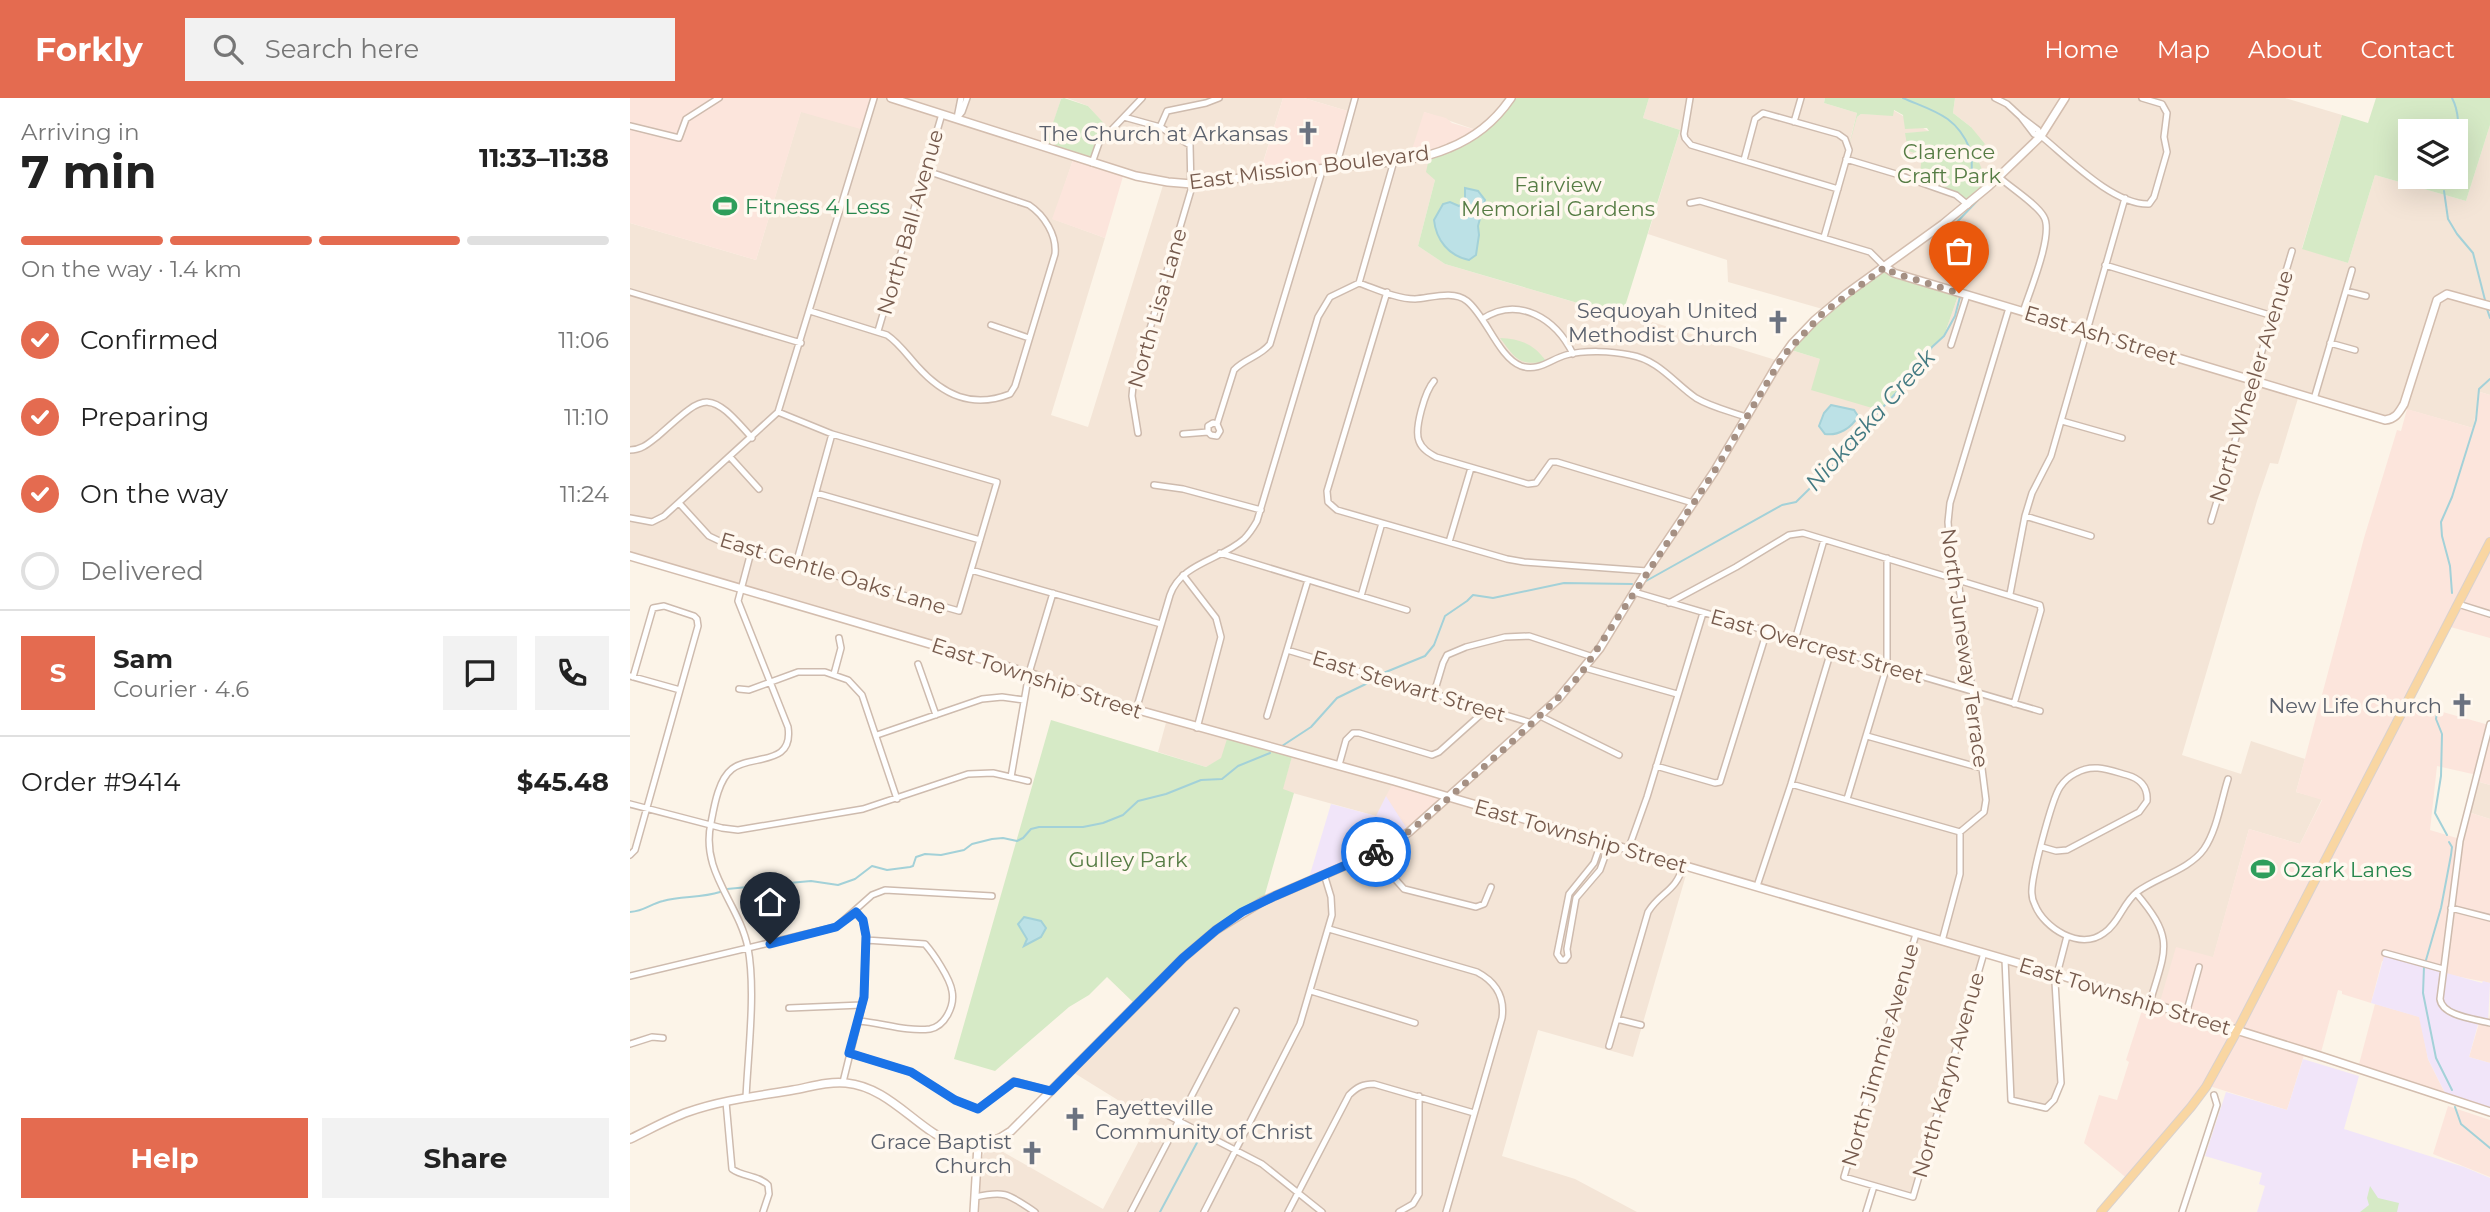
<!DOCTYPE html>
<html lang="en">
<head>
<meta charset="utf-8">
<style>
	:root { --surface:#fff; --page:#f2f2f2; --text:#222; --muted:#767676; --line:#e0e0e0; --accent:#e46b50 }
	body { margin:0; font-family:Montserrat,sans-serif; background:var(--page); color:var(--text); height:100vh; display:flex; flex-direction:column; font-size:26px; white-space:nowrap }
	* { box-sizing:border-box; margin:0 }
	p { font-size:23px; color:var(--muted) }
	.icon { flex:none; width:38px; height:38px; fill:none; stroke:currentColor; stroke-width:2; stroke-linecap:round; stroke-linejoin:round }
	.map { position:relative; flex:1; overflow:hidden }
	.drawer { display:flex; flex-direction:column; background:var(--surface); width:630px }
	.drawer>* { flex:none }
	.buttons { position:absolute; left:1768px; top:21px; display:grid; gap:14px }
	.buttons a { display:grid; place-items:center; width:70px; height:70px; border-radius:0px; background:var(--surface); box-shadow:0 7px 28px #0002; font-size:35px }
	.pin { position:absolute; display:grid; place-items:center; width:60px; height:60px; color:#fff; margin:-72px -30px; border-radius:50% 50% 50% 0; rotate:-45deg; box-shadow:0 0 7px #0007 }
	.pin .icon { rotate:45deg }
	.courier { position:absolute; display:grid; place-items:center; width:70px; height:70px; margin:-35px; border:5px solid #1a73e8; border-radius:50%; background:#fff; color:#222; box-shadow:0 2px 9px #0007 }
	.head em { font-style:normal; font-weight:700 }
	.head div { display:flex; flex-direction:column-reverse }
	.head { display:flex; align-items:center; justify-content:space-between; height:119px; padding:0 21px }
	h1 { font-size:46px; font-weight:700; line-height:52px }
	.bar { display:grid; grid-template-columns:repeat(4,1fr); gap:10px 7px; align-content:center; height:84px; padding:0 21px }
	.bar i { height:9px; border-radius:5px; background:var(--line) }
	.bar .current { background:var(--accent) }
	.bar p { grid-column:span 4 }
	.line { display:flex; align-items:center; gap:18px; padding:0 21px; border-top:2px solid var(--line) }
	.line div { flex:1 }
	.round { display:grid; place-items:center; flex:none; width:74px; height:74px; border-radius:0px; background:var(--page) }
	ol { padding:0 21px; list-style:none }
	li { display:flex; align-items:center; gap:21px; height:77px }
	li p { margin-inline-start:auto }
	li .icon { padding:7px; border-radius:50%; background:var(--accent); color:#fff; stroke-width:4 }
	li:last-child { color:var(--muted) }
	li i { width:38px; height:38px; border:4px solid var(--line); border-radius:50% }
	.primary-button { display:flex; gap:14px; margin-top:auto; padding:14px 21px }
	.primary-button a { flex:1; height:80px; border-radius:0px; background:var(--accent); color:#fff; font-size:28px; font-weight:700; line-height:80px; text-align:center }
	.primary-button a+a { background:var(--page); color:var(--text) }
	header { display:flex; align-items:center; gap:42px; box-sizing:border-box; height:98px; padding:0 35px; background:var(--accent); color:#fff }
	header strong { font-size:33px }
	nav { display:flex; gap:38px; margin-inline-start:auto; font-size:24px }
	.search { width:490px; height:63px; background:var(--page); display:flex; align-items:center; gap:18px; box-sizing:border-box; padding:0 24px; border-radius:0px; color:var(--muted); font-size:26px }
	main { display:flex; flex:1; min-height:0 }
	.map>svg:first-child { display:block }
	.residential { fill:#f4e5d7 }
	.commercial { fill:#fce5dc }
	.education { fill:#f1e5f9 }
	.green { fill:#d6eac6; fill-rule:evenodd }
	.water { fill:#bce1e6; stroke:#a3d1d8; stroke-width:2 }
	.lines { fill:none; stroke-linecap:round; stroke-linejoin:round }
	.stream { stroke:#a3d1d8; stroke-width:2 }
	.street-casing { stroke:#cebbae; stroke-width:8 }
	.secondary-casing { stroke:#d3bdae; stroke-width:10 }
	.primary-casing { stroke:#d9d1cd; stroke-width:10 }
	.street { stroke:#fff; stroke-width:5 }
	.secondary { stroke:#fff; stroke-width:7 }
	.primary { stroke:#f9d6a2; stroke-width:8 }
	.done { stroke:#a59083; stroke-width:7; stroke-dasharray:0 12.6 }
	.route { stroke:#1a73e8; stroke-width:9 }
	.labels { text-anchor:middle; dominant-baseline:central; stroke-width:7; stroke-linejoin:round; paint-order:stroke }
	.worship-label { font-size:21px; fill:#5b616d; stroke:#fff8ef; text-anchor:end }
	.park-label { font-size:21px; fill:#567c44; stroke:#fff8ef }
	.street-label { font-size:21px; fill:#765a4c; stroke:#fff8ef }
	.leisure-label { font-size:21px; fill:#27864d; stroke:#fff8ef; text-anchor:start }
	.water-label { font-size:23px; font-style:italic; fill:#437a82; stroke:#fff8ef }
</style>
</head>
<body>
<header>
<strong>Forkly</strong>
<div class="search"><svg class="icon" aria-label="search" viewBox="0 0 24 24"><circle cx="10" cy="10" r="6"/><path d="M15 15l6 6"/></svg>Search here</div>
<nav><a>Home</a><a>Map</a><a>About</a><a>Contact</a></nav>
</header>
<main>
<section class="drawer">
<div class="head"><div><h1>7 min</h1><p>Arriving in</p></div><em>11:33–11:38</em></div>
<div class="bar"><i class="current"></i><i class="current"></i><i class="current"></i><i></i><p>On the way · 1.4 km</p></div>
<ol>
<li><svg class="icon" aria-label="check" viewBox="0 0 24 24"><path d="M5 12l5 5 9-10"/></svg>Confirmed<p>11:06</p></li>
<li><svg class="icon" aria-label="check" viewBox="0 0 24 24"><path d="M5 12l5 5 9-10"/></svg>Preparing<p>11:10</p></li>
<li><svg class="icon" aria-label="check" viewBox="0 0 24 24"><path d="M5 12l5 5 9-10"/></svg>On the way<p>11:24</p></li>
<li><i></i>Delivered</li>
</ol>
<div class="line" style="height:126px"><b class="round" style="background:var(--accent);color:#fff">S</b><div><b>Sam</b><p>Courier · 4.6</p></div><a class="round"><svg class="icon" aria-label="chat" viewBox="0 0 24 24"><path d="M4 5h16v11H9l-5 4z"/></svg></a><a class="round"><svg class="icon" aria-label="phone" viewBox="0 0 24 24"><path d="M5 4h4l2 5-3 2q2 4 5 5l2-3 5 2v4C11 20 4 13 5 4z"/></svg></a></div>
<div class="line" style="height:91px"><div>Order #9414</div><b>$45.48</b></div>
<div class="primary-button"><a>Help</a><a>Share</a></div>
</section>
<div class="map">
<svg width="1860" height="1114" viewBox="0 0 1860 1114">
	<rect width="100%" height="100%" fill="#fcf4e8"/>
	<path class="residential" d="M244,0H434L431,1L416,49L444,59L423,121L475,140L421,317L458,329L534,84L462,65L466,49L480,33L458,8L437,0H653L629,77L721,14L674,0H881L849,33L794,14L805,82L788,148L815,166L991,218L993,215L1149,263L1158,251L1190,261L1249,312L1290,269L1304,247L1314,238L1329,195L1196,212L1098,184L1097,162L1018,136L1050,32L1013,20L1019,0H1195L1194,5L1227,15L1219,46L1227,19L1231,16L1263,17V12L1300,34L1275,35L1292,57L1359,88L1348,65L1341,29L1323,15L1325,0H1655L1712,17L1672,150L1718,165L1745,77L1836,103L1860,27V297L1850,294L1843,330L1772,310L1761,321L1669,297L1648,366L1640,365L1627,403L1552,657L1611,676L1621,643L1675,661L1666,694L1692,701L1670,746L1619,731L1583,860L1528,907L1426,877L1431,985L1420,1008L1381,1002L1375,862L1354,855L1283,1099L1214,1079L1286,836L1058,770L1003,959L908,932L872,1058L945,1081L1007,1114H349L345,1111L346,1073L355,1053L361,1047L473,1111L520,1022L441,973L553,860L612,814L694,776L746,718L652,692L663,655L591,661L576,669L528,654L537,621L399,575L0,458V125L126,162L171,13Z
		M1846,683L1860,687V721L1838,714Z"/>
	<path class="commercial" d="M0,0H244L234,32L171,14L126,162L0,125Z
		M653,0H674L721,14L706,69L629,78Z
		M794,14L816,20L822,25L849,33L830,46L779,61Z
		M444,59L494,75L475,140L422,121Z
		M1850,294L1860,297V540L1817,528L1777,604L1859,627L1860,626V687L1846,683L1847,677L1807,668L1800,732L1830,741L1838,714L1860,721V885L1752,863L1741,905L1712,896V893L1708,892L1690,958L1675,954L1657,1012L1576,987L1499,1082L1454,1045L1469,997L1487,1002L1499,964L1496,962L1515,903L1529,907L1546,849L1583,859L1619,731L1670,746L1692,702L1666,694L1734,440L1767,332L1771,333L1777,311L1843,330Z
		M764,683L819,700L779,734L756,698Z
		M1745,906L1790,919L1798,961L1817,999L1728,970Z
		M1860,917V965L1839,959L1850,922L1858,924Z
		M1818,1008L1860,1022V1079L1803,1056Z"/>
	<path class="education" d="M756,698L779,734L749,753L678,783L701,706L746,718Z
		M1755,855L1813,871V874L1852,885L1853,883L1860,885L1858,925L1849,923L1839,959L1860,965V1014L1817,999L1798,961L1789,919L1741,905Z
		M1673,961L1729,978L1714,1031L1834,1069L1860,1080V1114H1627L1635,1088L1629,1086L1632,1075L1575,1058L1596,994L1657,1012Z"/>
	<path class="green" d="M434,0L458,8L481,33L469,45L462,65L415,49L431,1Z
		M881,0H1019L1013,20L1050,32L992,218L815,166L788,148L805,82L796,74L800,56L849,33Z
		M1195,0H1325L1323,15L1341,29L1355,46L1345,55L1359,88L1338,107L1330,99L1289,85L1292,57L1278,53L1275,35L1299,33L1297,30L1275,31L1273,17L1264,12L1263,18L1231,16L1227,19L1219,48L1227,15L1194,5Z
		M1746,0H1860V27L1836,103L1745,77L1718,165L1672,151L1712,17L1738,25ZM1780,33H1825V79H1780Z
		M1255,169L1329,195L1314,238L1304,247L1290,269L1249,312L1181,292L1190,261L1158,251L1171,236Z
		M870,240C891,241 904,246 916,263C889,269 885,260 870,240Z
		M421,622L576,669L591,660L598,638L663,655L653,691L664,695L633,803L586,832L506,907L477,879L459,897L439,909L365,973L324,961Z
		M1740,1088L1748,1100L1769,1105L1767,1114H1730L1739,1107L1737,1100Z"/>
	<path class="water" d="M835,90L848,93L855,102L848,128L849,137L846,157L839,162C819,158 806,142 804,122L813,106L820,104L829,108L835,104Z
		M1201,307L1224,312L1228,318C1222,330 1208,338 1195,336L1189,328L1194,315Z
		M394,819L411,823L416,830L411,839L394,848L397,841L388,826Z"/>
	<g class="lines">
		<path class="stream" d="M1273,0C1303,13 1326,17 1340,51C1343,58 1341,66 1342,73C1343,78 1348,82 1350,87
			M1822,0C1828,11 1831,33 1825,44
			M1814,93L1818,121L1827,136L1843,155L1855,202
			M1332,192L1333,170L1324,144L1326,125L1348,102
			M1857,211L1860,220
			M1016,483L1152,407L1166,404L1218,353L1222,339L1231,328L1241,322L1290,269L1302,249L1314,238L1325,218L1330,199
			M1822,495L1820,468L1812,438L1811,424L1822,399L1846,322L1849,291L1860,281
			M751,576L795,558L804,547L815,518L837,503L843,497L863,500L934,485L1002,486
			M1807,614L1806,621L1812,636L1811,678L1805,715L1817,737
			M652,648L681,629L707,600L744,582
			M97,791L118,789L136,793L159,785L181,783L208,787L225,781L242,768L257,772L280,769L283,768L286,759L295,756L311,757L334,752L342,746L362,741L373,740L387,743L393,740L401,731L409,729H453L473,725L493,717L508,703L536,696L571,682L592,681L608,668L640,655
			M0,814C15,813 20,806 33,803C52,798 71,800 90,794
			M1796,862L1811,810L1821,757L1822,749L1819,744
			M1794,869L1793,895L1806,960L1822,992
			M1825,1009L1831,1026L1860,1050
			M530,1114L570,1039"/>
		<g class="street-casing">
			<path id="street" d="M1060,0L1054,36L1055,40L1061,47L1208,91
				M1365,0L1377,6L1391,19
				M494,19L530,29L560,47L561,92L503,288L502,298L508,335
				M327,20L332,14L337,0
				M327,20L331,0
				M1164,24L1171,0
				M0,28L49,40L56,21L89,0
				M530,29L537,13L576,5L589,0
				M1411,38L1408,32L1391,19L1404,36L1411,38C1438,60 1483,107 1519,106L1524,99L1537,54L1534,39L1537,15L1532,6L1512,0
				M1216,61L1266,76L1326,97L1338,107
				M1114,62L1125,21L1133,15L1208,36L1215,41L1219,52L1194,139
				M462,65L469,45L512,0
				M706,69L725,0
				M1369,79C1381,90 1407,106 1414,119C1424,136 1399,195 1393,214
				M1060,105L1070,103L1240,154L1255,169
				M1475,167L1643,218
				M729,185C746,191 767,201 785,201C801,200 823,192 837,203C856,218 869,260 891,268C909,274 921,261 936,257C955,252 981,253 1000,257C1029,262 1044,285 1066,300C1081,309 1099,313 1116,319
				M1716,193L1736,198
				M0,194L171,245
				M757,194L697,393L698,404L707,412L877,461L894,464L1017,473
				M180,213L257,237C269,245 277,257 287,268C313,297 342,311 380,296L385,288L425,156C427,137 414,117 399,107L297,73
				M852,221C889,197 926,221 943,256
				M361,227L399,240
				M248,233L312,16
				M1700,245L1725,252
				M1321,247L1337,197
				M804,283C795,293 784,331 789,343C792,351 799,355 806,359L898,386L906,385L921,364H927L1063,405
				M1684,301L1722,172
				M1432,323L1492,340
				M587,326L583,325L578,328V334L581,337L587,338L590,333L587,326L604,272C614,261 631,258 640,246L693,70
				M553,336L578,334
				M0,352C12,352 19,345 28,338C76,295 78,290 122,340
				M100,359L129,391
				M524,387L553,391L631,412
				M186,395L350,442
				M49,405L79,438L98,447L329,513L367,384L202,336L148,314
				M1395,418L1461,438
				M0,420L22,424L34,418L148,314L244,0
				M1581,423L1662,153
				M819,444L841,370
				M590,455L777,512
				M166,466L202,336
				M341,472L531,526
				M553,477L586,520L591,539L567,630
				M1004,494L1410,613
				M1380,496L1395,418L1402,395L1421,358L1495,100
				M731,498L752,425
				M1039,505L1106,469L1159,437L1173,435L1410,507L1411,512L1384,606
				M1828,506L1860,516
				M1165,542L1194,442
				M657,552L902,625
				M288,566L306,617
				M955,570L1047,596
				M204,576L211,550L209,540
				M0,578L50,592
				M109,591L119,592L168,574H195L218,582L232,597L267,701
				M804,595L813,565L817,557L836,549L875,539L899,538L963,559
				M506,612L540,497C551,465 591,462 614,441C619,436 623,430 627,423L688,219L700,199L729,185L764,63
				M637,618L678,482
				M910,618L989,657
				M1860,626L1830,743L1810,901C1812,918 1845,921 1860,925
				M247,637L352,601L372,599L394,602
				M1237,638L1351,670
				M709,667L716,642L723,635H729L802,657L809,654L857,611
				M1026,668L1085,685L1090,684L1137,533
				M381,679L399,575L423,495
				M1161,686L1330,734
				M1217,701L1257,568V460
				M0,706L92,730L108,732L233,711L338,676L363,675L398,683
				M971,745L964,765L939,796L927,856L931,862H935L938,858L937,851L946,800L970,772L979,747
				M1412,749L1426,753L1437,752L1509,714L1517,703C1518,689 1511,681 1497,677C1479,672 1463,665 1446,675C1440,678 1434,683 1430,689C1422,701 1400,782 1402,796C1402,800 1403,803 1405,807C1414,830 1450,853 1474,835C1489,825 1493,805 1507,794C1527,779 1559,772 1574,751C1587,732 1591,703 1598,681
				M998,752L1017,699L1073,515
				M749,753L766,782L774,791L846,809L854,806L861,789
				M0,757L5,752L68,528L67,521L64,518L34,508L23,510L3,579
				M1127,788L1161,686L1201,553
				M1506,795C1545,841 1536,850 1520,904
				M1821,810L1860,820
				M699,831L847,874C866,884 875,899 872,920L816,1114
				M1286,836L1214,1079L1283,1099L1354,855
				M1312,843L1330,776V734L1354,714L1356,702L1328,481L1322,475L1318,424L1320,405L1379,210
				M1755,855L1813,871
				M1375,861L1381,1002L1416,1010L1424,1002L1431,985L1425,884L1437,838
				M0,878L206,829L242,797L255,792L362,798
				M681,893L785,925
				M159,910L232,907
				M1556,916L1569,869
				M987,921L1011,927
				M229,923C252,925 277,934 300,931C315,928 325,908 322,893C320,880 303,855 295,846L236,842
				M0,946L22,939L33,940
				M979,948L1018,814C1030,794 1046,794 1053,768
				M219,955L281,974L325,1002L348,1011L384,983L421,993
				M213,984L234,899L236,838L233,823L226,814
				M116,1000C118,955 126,893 118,850C109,805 70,774 81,725C84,709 88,682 102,671C121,656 164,669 158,629L108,503L121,454
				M96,1004L102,1071C113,1079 128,1077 138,1087L139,1096L133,1114
				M514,1005L632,1066L692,1114
				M345,1099C377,1092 379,1097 405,1114
				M501,1114L606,913
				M574,1114L670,926L702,817L701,799L694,776
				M658,1114L719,997C727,989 733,986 744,986L844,1015
				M769,1114L783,1106L789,1096V998
				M1236,1114L1244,1088
				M1552,1114L1587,1007L1584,997"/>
		</g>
		<g class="secondary-casing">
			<path id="secondary" d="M261,0L506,78L538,84L562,86C610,80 659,74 707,69C744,65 785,65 819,50C844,40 866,22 881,0
				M1255,169L1264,175L1755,322C1766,321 1769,314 1774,306L1807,202L1817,196L1860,208
				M0,458L399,575L490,607L764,683L1426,876L1690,958L1860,1014
				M0,1041C19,1032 38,1021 58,1014C92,1002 128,998 163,992C180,989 198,983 216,985C281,991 310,1083 381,1033L553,860L586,832L633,803L749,753L779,734L928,601L970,550L1017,473L1084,374L1147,267L1162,246L1185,222L1216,196L1313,126L1359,88L1411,38L1435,0
				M344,1114L348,1047"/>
		</g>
		<g class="primary-casing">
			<path id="primary" d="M1471,1114L1561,1009L1576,989L1607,933L1860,444"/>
		</g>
		<use href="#street" class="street"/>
		<use href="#secondary" class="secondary"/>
		<use href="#primary" class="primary"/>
	</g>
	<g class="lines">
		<path class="done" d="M746,754C778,738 805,712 832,688C872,653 913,617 950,577L1084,374L1153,258L1193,215L1255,169L1264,175L1329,195"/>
		<path class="route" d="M140,846L206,829L226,814L233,822L236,838L234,899L219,955L281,974L325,1002L348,1011L384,984L421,993L553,860L586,832L612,814L645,798L746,754"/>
	</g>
	<defs>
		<g id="church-bare" transform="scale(1.89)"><path d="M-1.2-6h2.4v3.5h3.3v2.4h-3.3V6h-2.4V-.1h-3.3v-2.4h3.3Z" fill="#6b7280" stroke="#fff8ef" stroke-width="2.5" paint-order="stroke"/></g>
		<g id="stadium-bare" transform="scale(1.89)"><path d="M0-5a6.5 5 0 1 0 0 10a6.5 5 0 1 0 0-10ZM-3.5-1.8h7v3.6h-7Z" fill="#2e9e5b" stroke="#fff8ef" stroke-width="2.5" paint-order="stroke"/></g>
	</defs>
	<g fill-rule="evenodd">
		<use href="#church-bare" x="678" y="35"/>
		<use href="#stadium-bare" x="95" y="108"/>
		<use href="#church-bare" x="1148" y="224"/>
		<use href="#church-bare" x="1832" y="607"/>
		<use href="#stadium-bare" x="1633" y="771"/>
		<use href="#church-bare" x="445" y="1021"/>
		<use href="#church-bare" x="402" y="1055"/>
	</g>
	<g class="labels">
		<g class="worship-label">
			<text x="658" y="35">The Church at Arkansas</text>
			<text x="1128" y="212">Sequoyah United<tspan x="1128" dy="24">Methodist Church</tspan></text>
			<text x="1812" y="607">New Life Church</text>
			<text x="465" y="1009" text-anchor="start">Fayetteville<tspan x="465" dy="24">Community of Christ</tspan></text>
			<text x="382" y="1043">Grace Baptist<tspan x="382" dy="24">Church</tspan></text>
		</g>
		<g class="park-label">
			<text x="1319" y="53">Clarence<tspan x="1319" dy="24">Craft Park</tspan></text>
			<text x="928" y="86">Fairview<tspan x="928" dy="24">Memorial Gardens</tspan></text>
			<text x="498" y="761">Gulley Park</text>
		</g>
		<g class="street-label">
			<text transform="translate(679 69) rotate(-7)">East Mission Boulevard</text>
			<text transform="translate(280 124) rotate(-74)">North Ball Avenue</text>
			<text transform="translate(527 210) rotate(-74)">North Lisa Lane</text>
			<text transform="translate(1471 237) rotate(17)">East Ash Street</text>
			<text transform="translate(1621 288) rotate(-73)">North Wheeler Avenue</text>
			<text transform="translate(203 475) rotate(17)">East Gentle Oaks Lane</text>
			<text transform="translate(1187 548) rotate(16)">East Overcrest Street</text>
			<text transform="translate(1335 550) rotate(82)">North Juneway Terrace</text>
			<text transform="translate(407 580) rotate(18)">East Township Street</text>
			<text transform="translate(779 588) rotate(17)">East Stewart Street</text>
			<text transform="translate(951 738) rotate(16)">East Township Street</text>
			<text transform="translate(1495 898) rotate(17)">East Township Street</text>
			<text transform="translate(1250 957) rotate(-74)">North Jimmie Avenue</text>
			<text transform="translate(1318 977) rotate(-74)">North Karyn Avenue</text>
		</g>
		<g class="leisure-label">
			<text x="115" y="108">Fitness 4 Less</text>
			<text x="1653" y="771">Ozark Lanes</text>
		</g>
		<g class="water-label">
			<text transform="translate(1240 322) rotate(-48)">Niokaska Creek</text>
		</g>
	</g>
</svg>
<div class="buttons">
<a><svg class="icon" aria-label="layers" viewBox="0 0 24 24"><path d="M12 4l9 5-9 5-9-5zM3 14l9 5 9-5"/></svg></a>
</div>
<div class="pin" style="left:1329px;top:195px;background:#ea580c"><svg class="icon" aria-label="bag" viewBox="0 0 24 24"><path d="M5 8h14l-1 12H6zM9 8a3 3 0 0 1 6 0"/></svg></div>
<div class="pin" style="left:140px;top:846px;background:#1f2937"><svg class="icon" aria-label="home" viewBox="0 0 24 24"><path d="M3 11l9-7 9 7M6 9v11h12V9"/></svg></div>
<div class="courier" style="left:746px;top:754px"><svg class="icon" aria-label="bike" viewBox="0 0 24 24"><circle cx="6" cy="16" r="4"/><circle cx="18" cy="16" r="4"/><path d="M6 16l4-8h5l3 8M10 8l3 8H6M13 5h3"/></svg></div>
</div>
</main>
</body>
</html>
